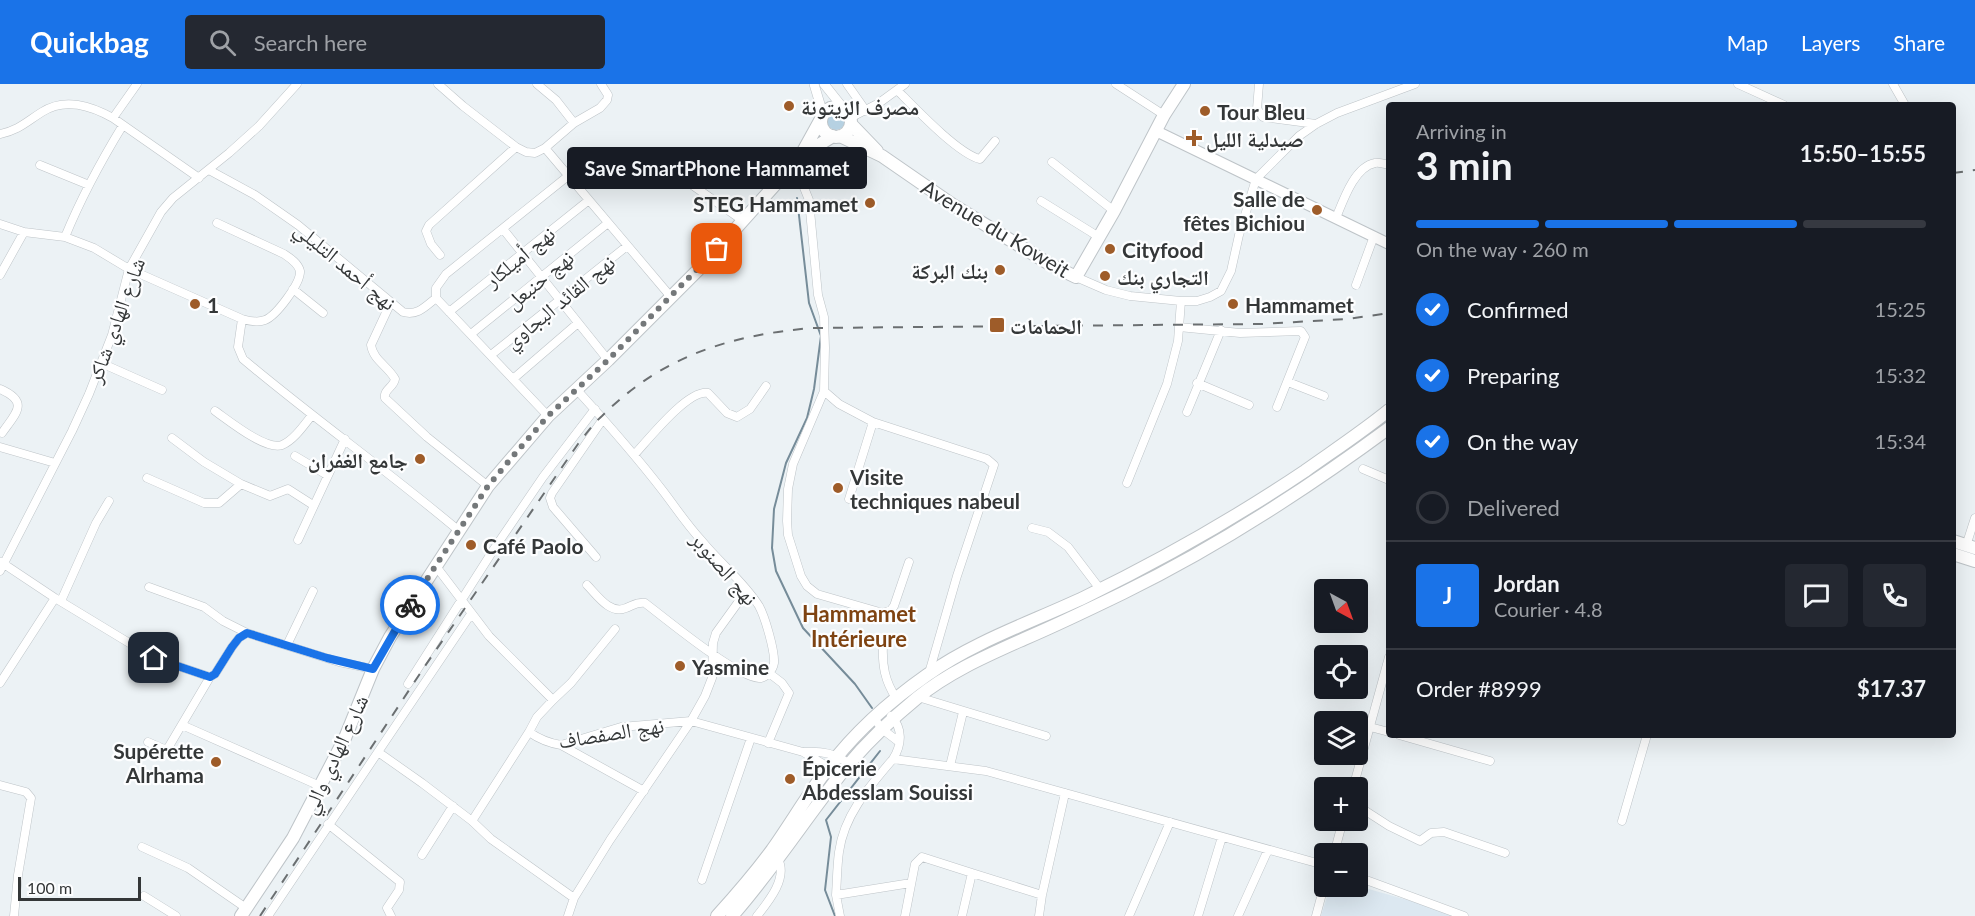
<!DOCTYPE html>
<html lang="en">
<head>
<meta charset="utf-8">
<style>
	:root { --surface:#171b24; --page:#242831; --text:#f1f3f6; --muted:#9ea1a6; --line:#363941; --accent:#1a73e8 }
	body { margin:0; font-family:Lato,"Noto Naskh Arabic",sans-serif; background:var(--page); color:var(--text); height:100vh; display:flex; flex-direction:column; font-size:22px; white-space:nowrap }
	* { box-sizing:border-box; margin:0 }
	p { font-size:20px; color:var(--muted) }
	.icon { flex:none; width:33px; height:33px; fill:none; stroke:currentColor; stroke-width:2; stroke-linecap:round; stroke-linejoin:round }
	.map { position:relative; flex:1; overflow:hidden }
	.drawer { position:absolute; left:1386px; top:18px; width:570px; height:636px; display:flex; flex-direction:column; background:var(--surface); border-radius:6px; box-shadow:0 6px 24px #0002 }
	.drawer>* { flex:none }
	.needle { width:39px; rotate:139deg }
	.tools { position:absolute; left:1314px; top:495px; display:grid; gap:12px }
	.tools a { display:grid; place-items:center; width:54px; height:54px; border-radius:6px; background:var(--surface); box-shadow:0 6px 24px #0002; font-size:30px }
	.scale { position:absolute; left:18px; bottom:15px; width:123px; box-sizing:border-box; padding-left:6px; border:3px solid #343738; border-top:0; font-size:16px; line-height:21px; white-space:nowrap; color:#343738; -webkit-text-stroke:4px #fdfeff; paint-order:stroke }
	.pin { position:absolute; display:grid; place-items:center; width:51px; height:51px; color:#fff; margin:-26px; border-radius:12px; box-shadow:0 3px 9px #0006 }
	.courier { position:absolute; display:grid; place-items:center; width:60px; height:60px; margin:-30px; border:4px solid #1a73e8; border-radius:50%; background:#fff; color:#222; box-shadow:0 2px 8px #0007 }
	.bubble { position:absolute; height:42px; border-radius:6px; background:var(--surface); box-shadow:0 6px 24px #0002; font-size:20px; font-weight:700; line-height:42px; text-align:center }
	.head em { font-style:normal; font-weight:700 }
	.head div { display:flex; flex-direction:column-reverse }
	.head { display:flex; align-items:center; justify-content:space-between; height:102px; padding:0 30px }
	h1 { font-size:39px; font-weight:700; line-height:45px }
	.bar { display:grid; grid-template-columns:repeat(4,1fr); gap:9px 6px; align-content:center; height:72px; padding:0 30px }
	.bar i { height:8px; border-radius:4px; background:var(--line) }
	.bar .selected { background:var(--accent) }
	.bar p { grid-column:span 4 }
	.line { display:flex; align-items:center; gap:15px; padding:0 30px; border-top:2px solid var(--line) }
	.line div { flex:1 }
	.round { display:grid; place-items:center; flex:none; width:63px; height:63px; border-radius:6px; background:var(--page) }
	ol { padding:0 30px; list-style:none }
	li { display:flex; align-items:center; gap:18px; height:66px }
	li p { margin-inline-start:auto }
	li .icon { padding:6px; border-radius:50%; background:var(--accent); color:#fff; stroke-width:4 }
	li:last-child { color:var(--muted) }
	li i { width:33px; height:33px; border:3px solid var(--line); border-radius:50% }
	header { display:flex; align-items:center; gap:36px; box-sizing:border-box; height:84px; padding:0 30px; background:var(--accent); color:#fff }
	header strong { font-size:28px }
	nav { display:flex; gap:33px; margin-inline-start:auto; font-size:21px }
	.search { width:420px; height:54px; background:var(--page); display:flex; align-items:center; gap:15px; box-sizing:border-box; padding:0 21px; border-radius:6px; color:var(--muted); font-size:22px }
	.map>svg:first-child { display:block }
	.built { fill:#dce8f1 }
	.green { fill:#b6d1e2 }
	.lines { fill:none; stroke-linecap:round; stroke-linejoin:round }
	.stream { stroke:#768c99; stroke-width:2 }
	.minor-casing { stroke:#bec4c8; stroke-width:9 }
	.tertiary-casing { stroke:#bec4c8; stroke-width:10 }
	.secondary-casing { stroke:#bec4c8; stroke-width:12 }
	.primary-casing { stroke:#bec4c8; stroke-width:14 }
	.trunk-casing { stroke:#bec4c8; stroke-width:14 }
	.minor { stroke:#fff; stroke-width:8 }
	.tertiary { stroke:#fff; stroke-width:9 }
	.secondary { stroke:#fff; stroke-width:10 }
	.primary { stroke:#fff; stroke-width:12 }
	.trunk { stroke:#fff; stroke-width:12 }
	.rail { stroke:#6b6f71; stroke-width:2; stroke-dasharray:10 10; stroke-linecap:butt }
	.done { stroke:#74787a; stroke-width:6; stroke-dasharray:0 10.8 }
	.route { stroke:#1a73e8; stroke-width:8 }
	.poi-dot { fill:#9e5c29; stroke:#fdfeff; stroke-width:2 }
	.labels { text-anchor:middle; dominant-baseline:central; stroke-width:4.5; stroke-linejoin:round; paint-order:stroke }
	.poi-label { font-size:21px; font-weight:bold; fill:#343738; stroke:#fdfeff; text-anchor:start }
	.street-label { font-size:21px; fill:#343738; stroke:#fdfeff }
	.neighbourhood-label { font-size:22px; font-weight:bold; fill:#7e4312; stroke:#fdfeff }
</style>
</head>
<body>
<header>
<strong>Quickbag</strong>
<div class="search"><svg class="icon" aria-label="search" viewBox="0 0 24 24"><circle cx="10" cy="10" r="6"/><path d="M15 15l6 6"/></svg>Search here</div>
<nav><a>Map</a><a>Layers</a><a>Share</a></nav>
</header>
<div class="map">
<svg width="1975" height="832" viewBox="0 0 1975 832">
	<rect width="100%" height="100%" fill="#ecf2f5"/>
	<path class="built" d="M1358,802L1464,832H1321L1330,803Z"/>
	<path class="green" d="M827 37a9 9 0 1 1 18 0a9 9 0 1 1-18 0Z"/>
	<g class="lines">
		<path class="stream" d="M797,114L809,219L821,252L814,305L807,334L786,379L774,425L772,464L776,487L803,544L855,600L872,624
			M835,832L825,806L831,753L826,736L880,667"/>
		<g class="minor-casing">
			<path id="minor" d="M438,0L463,22L516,63L526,68L535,69L545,64L574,39L600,24L607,16L608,11L601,0
				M537,0L556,16L574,39
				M847,0L866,27
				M1116,0L1164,31
				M1259,0L1257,25L1263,33L1316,40
				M1738,0L1784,21
				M1893,0L1905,21
				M897,6C914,23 958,70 980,75L995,57
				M113,34L137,0
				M850,34L879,19L905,0
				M0,50C19,46 26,38 42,28C65,13 91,22 113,34L199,94
				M545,64L671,213
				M1052,78L1114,127
				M794,79L809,116L818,211L824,233L825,264L824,307L793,380L788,405L787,437L788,451L801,492L807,502L817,510L883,529L891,526L894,522L909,478
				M40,81L89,101
				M209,86L255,111L298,141L403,228C417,232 425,223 436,214
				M685,96L742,136
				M1041,117L1099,153
				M1336,134C1343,117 1354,83 1375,79C1379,78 1385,80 1389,81
				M217,139L284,170C290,174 298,179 300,187C301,199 276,232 265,236C258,239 249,237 242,235
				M0,140L24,148L65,153L94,164L129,185L242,235L238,263L243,275C313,334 388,387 458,446
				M503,145L608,276
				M65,153C81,114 101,77 123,41
				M440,171L431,160L426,147L429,141L516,63
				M0,191L24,148
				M1076,193L1106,206L1130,212L1181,217H1197L1210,213L1221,207L1231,187L1239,151L1256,95L1299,52L1316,40L1337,29L1415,0
				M1356,201L1374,152
				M293,205L323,229
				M436,214V204L446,190L568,92
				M436,214L548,332
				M391,218L371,261C373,276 388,282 395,295C394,303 383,306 385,314L427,353L488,402
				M449,228L589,116
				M1179,243L1240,249L1301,247L1305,253L1277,323
				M471,250L608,139
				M491,271L627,162
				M101,279L162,306
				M513,295L578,239
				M1288,298L1324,312
				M1197,299L1249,321
				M0,305C30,318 16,329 2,349
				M577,306C607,339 636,372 663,407C676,424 687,441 702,457C720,479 744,498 759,522C765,533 775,567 774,579C773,586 766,594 759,594C736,593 666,535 645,519C637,518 634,521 626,524C610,531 597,511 587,501
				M824,307L839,320L873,338L987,375L994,381L957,492L929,589
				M215,327C228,336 266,367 282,361C294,356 304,341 312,331
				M1187,328L1221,246
				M172,354L204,378L241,400
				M0,363L55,379
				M634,371C648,356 688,305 708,309L727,329L737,333L750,325L766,302
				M295,372L327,391
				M1363,385L1389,396
				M147,394L204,419H219L241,400L270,412L288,405L313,421
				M1127,399L1167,300L1178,257L1181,217
				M849,415L873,338
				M1032,444L1048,448L1068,463L1100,505
				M298,456L345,355
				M1966,462L1975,434
				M596,473L553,423L550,414L552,409L603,335
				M1,478L55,514L154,574L210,593L215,590L232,563L239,554L247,549L339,578L373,585
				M435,481L489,552L553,616L537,633L529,648C539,655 548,659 561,661L621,643L691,637L803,668L840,690
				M0,487L72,347L89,310L112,251L129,185L161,128L173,114L229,69L259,42L297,0
				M149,503L204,523L223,537L247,549
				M61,517L96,439L109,417
				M471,530L378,668L422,699L472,737L491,755L574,814
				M287,561L313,507
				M883,561C882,582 885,597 896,614
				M0,599L55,514
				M408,600L494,465L543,393L595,325
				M918,613L1046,652
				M553,616L571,599L615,545
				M891,632C903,644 902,661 893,675L986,687L1324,781
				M874,634L882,645L899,658
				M182,641L320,702
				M1370,643L1389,648
				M1399,651L1490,677
				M148,658L164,665L168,664L210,593
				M768,659L789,609L782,599L769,589
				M561,661L644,707
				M804,668C822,667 835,669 849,680
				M893,675C869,703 844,731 839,768C837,782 837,797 836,811L911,799
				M950,682L963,628
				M0,701L26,708L31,714L18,791L14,832
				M1353,704L1389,573
				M1358,722L1389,742L1420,757L1431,749L1444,748L1505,769
				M472,737L529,648
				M1622,737L1647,651
				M328,740L400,798L399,806L387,824L391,832
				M142,763L188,784L246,824
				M1334,770L1343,736
				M422,771L453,722
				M1358,793L1464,832
				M702,796L751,654
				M836,811L840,832
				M144,812L176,832
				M268,832L378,668
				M568,832L574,814L610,756L691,637L705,612L712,594L713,559L716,549L747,506
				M757,832C769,817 788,794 778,775
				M905,832L915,780L922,773L972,789
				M962,832L972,789L1042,811
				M1039,832L1042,811L1065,709
				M1129,832L1170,738
				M1198,832L1222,753
				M1238,832L1268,766
				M1316,832L1324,802"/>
		</g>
		<g class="tertiary-casing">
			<path id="tertiary" d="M814,0L823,30
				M824,0L844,25"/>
		</g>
		<g class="secondary-casing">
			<path id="secondary" d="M1156,47L1389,160"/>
		</g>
		<g class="primary-casing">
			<path id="primary" d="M821 38a15 15 0 1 1 30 0a15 15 0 1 1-30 0Z
				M851,40L877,67
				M840,52L882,72L953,121L1051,181L1076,193L1114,127L1164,31L1184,0
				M801,72L833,52
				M241,832L293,754L345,654L373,585L390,553L488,402L548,332L608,276L704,180L800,73L821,35"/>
		</g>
		<g class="trunk-casing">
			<path id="trunk" d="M1953,457L1975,464
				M1953,470L1975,477
				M717,832C736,811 755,789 772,766C791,739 808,710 828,684C855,648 890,617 927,591C975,557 1032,538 1085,513C1161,476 1235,434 1305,387C1333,367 1362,348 1389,326
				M732,832C771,788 803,738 840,691C862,663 889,637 917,614C949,588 986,572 1024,555C1057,541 1090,525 1123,509C1217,463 1305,406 1389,344"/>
		</g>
		<use href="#minor" class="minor"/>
		<use href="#tertiary" class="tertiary"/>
		<use href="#secondary" class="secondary"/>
		<use href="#primary" class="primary"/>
		<use href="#trunk" class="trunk"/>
		<path class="rail" d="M1953,89L1975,86
			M260,832L425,582L578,360C586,350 593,340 602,332C662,272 730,251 812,244L1261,240L1348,235L1389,229"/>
	</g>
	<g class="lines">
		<path class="done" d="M410,521L488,402L514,371L548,332L608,276L717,165"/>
		<path class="route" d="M154,574L210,593L215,590L232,563L239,554L247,549L327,574L373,585L410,521"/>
	</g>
	<g class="poi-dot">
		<circle cx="789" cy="22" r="6"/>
		<circle cx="1205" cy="27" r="6"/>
		<path d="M1191 45h6v6h6v6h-6v6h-6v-6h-6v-6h6z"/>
		<circle cx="870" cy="119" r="6"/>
		<circle cx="1317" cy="126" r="6"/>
		<circle cx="1110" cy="165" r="6"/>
		<circle cx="1000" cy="186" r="6"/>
		<circle cx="1105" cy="192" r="6"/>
		<circle cx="195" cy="220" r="6"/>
		<circle cx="1233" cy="220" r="6"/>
		<rect x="989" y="233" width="16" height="16" rx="3"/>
		<circle cx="420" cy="375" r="6"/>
		<circle cx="838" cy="404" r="6"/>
		<circle cx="471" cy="461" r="6"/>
		<circle cx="680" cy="582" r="6"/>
		<circle cx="216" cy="678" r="6"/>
		<circle cx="790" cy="695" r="6"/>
	</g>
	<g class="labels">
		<g class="poi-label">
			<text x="801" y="22">مصرف الزيتونة</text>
			<text x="1217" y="27">Tour Bleu</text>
			<text x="1206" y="54">صيدلية الليل</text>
			<text x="1305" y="114" text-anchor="end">Salle de<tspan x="1305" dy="24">fêtes Bichiou</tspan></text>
			<text x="858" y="119" text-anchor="end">STEG Hammamet</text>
			<text x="1122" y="165">Cityfood</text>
			<text x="988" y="186" text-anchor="end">بنك البركة</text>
			<text x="1117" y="192">التجاري بنك</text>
			<text x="207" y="220">1</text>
			<text x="1245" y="220">Hammamet</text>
			<text x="1010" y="241">الحمامات</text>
			<text x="408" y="375" text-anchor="end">جامع الغفران</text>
			<text x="850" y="392">Visite<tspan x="850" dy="24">techniques nabeul</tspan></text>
			<text x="483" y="461">Café Paolo</text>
			<text x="692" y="582">Yasmine</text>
			<text x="204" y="666" text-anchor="end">Supérette<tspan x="204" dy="24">Alrhama</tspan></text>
			<text x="802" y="683">Épicerie<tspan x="802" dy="24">Abdesslam Souissi</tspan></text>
		</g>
		<g class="street-label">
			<text transform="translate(996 144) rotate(31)">Avenue du Koweit</text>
			<text transform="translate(519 172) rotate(-39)">نهج أميلكار</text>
			<text transform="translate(346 181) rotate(40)">نهج أحمد التليلي</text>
			<text transform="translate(539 195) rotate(-39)">نهج حنبعل</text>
			<text transform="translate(559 217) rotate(-39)">نهج القائد البجاوي</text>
			<text transform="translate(115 236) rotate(-70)">شارع الهادي شاكر</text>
			<text transform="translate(725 484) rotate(49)">نهج الصنوبر</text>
			<text transform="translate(611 648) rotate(-9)">نهج الصفصاف</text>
			<text transform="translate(334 670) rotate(-65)">شارع الهادي والي</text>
		</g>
		<g class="neighbourhood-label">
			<text x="859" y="529">Hammamet<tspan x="859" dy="25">Intérieure</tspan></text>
		</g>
	</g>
</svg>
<div class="tools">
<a><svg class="needle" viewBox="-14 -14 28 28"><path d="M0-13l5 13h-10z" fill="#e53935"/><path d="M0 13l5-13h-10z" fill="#9ea1a6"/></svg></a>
<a><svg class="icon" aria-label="locate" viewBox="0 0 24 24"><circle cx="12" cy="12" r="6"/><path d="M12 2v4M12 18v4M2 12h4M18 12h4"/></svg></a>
<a><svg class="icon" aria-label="layers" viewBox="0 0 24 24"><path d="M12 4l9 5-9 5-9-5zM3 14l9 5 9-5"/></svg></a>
<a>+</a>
<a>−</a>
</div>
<div class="scale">100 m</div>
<div class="pin" style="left:717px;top:165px;background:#ea580c"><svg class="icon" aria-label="bag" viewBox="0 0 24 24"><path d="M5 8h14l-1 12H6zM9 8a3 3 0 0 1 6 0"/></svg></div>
<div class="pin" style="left:154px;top:574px;background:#1f2937"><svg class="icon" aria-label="home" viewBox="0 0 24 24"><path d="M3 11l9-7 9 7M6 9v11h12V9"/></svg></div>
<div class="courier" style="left:410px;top:521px"><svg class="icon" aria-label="bike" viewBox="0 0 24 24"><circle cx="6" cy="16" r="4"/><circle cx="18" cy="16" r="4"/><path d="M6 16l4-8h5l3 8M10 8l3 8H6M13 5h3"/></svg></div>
<div class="bubble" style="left:567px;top:63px;width:300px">Save SmartPhone Hammamet</div>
<section class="drawer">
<div class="head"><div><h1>3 min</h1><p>Arriving in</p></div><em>15:50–15:55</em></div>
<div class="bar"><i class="selected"></i><i class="selected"></i><i class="selected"></i><i></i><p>On the way · 260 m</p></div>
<ol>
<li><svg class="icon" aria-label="check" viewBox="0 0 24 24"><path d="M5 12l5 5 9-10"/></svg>Confirmed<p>15:25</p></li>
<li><svg class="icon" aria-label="check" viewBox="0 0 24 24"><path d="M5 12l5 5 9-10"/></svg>Preparing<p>15:32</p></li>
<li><svg class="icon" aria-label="check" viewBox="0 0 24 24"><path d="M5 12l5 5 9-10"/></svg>On the way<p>15:34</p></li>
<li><i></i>Delivered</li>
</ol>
<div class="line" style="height:108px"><b class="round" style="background:var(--accent);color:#fff">J</b><div><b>Jordan</b><p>Courier · 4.8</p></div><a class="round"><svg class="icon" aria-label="chat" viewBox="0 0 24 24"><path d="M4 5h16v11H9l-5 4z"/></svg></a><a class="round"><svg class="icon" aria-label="phone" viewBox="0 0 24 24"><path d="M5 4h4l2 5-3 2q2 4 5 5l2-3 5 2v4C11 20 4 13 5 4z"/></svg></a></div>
<div class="line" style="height:78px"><div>Order #8999</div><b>$17.37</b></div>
</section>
</div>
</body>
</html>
